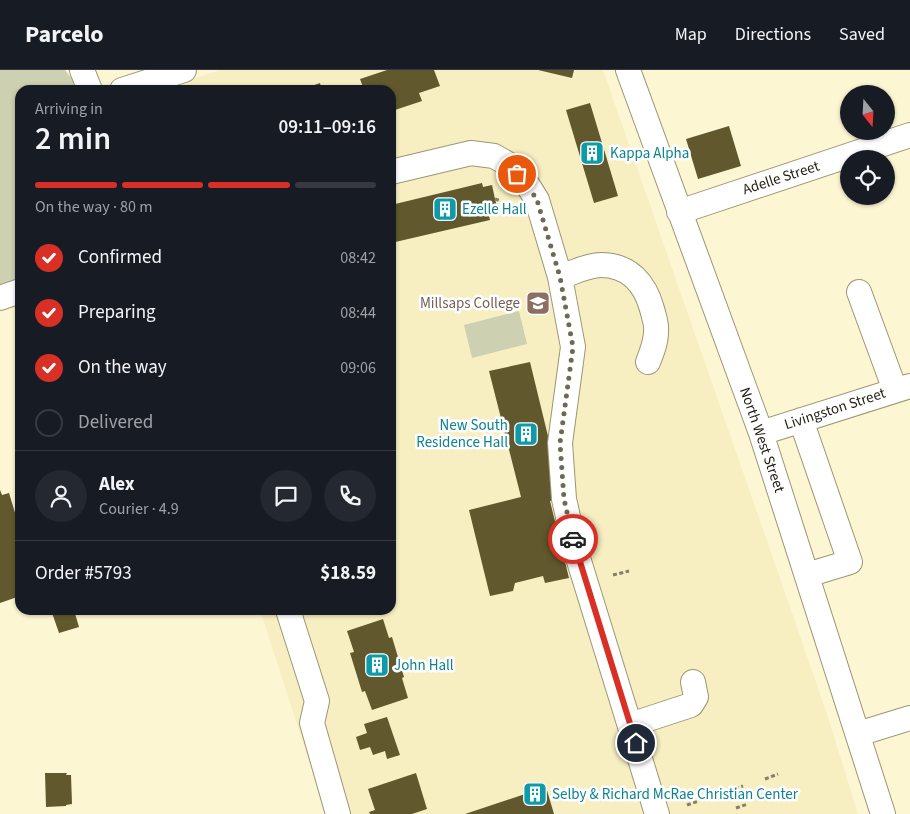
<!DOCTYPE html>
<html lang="en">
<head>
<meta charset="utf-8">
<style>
	:root { --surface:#171b24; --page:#242831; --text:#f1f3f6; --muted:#9ea1a6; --line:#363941; --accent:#d93025 }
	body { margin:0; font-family:"Source Sans 3",sans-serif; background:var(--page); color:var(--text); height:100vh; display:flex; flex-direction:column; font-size:19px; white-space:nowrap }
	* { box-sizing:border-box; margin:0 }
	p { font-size:16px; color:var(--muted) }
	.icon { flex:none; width:28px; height:28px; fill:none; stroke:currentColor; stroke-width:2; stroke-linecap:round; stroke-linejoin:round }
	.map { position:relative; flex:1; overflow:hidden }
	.sheet { position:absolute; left:15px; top:15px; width:381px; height:530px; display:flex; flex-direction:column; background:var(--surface); border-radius:15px; box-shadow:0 1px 4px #0004 }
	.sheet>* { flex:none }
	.needle { width:32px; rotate:162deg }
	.tools { position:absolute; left:840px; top:15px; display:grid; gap:10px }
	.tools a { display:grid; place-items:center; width:55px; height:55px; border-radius:50%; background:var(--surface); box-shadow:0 1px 4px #0004; font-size:25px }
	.pin { position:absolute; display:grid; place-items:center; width:42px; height:42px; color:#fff; margin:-21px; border:2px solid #fff; border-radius:50%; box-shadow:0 1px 5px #0007 }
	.courier { position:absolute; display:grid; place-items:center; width:50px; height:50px; margin:-25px; border:4px solid #d93025; border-radius:50%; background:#fff; color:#222; box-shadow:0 1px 6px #0007 }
	.summary em { font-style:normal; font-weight:600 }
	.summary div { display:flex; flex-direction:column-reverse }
	.summary { display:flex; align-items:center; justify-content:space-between; height:85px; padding:0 20px }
	h1 { font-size:32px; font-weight:600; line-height:38px }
	.bar { display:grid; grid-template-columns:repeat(4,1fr); gap:8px 5px; align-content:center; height:60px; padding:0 20px }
	.bar i { height:6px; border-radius:4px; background:var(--line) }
	.bar .on { background:var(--accent) }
	.bar p { grid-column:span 4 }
	.line { display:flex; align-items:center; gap:12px; padding:0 20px; border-top:1px solid var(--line) }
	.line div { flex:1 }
	.round { display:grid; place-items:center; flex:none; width:52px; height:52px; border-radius:26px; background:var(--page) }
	ol { padding:0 20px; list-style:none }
	li { display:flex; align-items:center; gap:15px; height:55px }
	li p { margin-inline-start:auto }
	li .icon { padding:5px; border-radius:50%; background:var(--accent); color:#fff; stroke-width:4 }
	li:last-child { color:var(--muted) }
	li i { width:28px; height:28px; border:2px solid var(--line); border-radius:50% }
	header { display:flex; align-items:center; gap:30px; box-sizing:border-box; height:70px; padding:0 25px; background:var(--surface); border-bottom:1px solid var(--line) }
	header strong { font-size:24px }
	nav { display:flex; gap:28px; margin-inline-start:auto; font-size:18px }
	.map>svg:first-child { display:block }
	.built { fill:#f7efc2 }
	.green { fill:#ced0b2 }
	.building { fill:#61592d }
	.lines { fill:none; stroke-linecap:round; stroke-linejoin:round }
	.minor-casing { stroke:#9c9674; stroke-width:26 }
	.path { stroke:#848068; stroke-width:3; stroke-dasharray:4 2.5; stroke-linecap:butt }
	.minor { stroke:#fff; stroke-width:24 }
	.done { stroke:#6d6a54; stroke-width:5; stroke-dasharray:0 9 }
	.route { stroke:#d93025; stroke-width:6 }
	.labels { text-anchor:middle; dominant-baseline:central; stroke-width:5; stroke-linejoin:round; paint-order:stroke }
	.culture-label { font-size:15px; fill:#0d838f; stroke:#fff; text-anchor:start }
	.street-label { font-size:15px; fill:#201e10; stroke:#fff }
	.education-label { font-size:15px; fill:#785e54; stroke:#fff; text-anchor:end }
</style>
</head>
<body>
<header>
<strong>Parcelo</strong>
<nav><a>Map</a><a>Directions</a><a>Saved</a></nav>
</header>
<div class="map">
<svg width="910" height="744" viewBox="0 0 910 744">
	<rect width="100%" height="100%" fill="#fdf6d2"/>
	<path class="built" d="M220,0H603L789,534L829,650L858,744H326L260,540H391V20H159Z"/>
	<path class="green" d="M0,0H65L73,10L75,20H20V209L0,215Z
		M519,241L527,274L472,288L464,255Z"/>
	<path class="building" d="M387,0H434L440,16L419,23L422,31L392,41L391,20H364L360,9Z
		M538,0H574L572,8Z
		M320,13L322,20H300Z
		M590,33L618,126L594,133L566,40Z
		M729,56L741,96L698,109L686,69Z
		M482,113L483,117L492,115L495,129L499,144L489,146L490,150L391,173V135Z
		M530,292L563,428L550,431L569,508L545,513L543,506L515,513L513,521L490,526L469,440L521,427L489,301Z
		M0,420L2,425L9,423L20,459V526L0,533Z
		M51,540H74L79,557L59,563Z
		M383,549L389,568L392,567L404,607L402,608L408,628L372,640L365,621L362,622L350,583L354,582L347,561Z
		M387,647L400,685L387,689L385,681L373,685L370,677L360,680L356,667L367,663L364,654Z
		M45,703H67L66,705H71L72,734L66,735V736L46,737Z
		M416,703L427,739L412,744H370L369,742L375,740L368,719Z
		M546,717L554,744H465Z"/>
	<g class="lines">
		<g class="minor-casing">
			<path id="minor" d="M82,0L90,20
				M628,0L761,363L883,744
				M122,20L184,0
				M391,102L471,83L494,86L508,94L527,114L537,130L560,207L573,277L560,373L564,429L575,478L657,744
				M679,142L910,65
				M560,207C573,203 587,195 601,195C629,195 645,213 652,239C654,247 657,254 656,262C656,272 652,282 648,292
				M859,222L895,320
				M0,228L20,221
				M801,350L850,492L807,505
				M761,363L910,316
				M288,540L317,631L312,653L338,744
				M630,655L691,635L696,627L693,612
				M858,664L910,648"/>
		</g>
		<path class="path" d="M495,129L501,131
			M613,505L629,501
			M765,709L778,704
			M729,721L743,716
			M772,726L783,723
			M687,735L699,731
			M736,738L748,734"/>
		<use href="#minor" class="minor"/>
	</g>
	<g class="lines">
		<path class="done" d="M517,104L527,114L537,130L560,207L573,277L560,373L564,429L573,469"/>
		<path class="route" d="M573,469L636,673"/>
	</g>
	<defs>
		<g id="building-square" transform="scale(1.25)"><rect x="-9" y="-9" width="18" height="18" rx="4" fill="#0f9aa8" stroke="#fff"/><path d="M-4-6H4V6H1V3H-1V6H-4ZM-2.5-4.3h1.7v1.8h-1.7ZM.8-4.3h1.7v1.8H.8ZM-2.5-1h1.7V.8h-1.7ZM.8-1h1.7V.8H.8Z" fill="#fff"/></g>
		<g id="university-square" transform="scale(1.25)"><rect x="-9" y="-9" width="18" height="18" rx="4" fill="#8d6e63" stroke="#fff"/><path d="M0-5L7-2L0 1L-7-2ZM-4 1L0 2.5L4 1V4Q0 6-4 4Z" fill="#fff"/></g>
	</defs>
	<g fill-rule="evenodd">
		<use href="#building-square" x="592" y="83"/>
		<use href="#building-square" x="445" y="139"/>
		<use href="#university-square" x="538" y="233"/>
		<use href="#building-square" x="526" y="364"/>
		<use href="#building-square" x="377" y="595"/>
		<use href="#building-square" x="535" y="724"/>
	</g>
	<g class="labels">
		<g class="culture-label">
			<text x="610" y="83">Kappa Alpha</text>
			<text x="462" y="139">Ezelle Hall</text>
			<text x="508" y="355" text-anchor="end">New South<tspan x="508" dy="17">Residence Hall</tspan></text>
			<text x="394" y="595">John Hall</text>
			<text x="552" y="724">Selby &amp; Richard McRae Christian Center</text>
		</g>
		<g class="street-label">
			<text transform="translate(781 108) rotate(-18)">Adelle Street</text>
			<text transform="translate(835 339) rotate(-18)">Livingston Street</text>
			<text transform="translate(762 370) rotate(71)">North West Street</text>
		</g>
		<g class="education-label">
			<text x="520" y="233">Millsaps College</text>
		</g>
	</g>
</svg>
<div class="tools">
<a><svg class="needle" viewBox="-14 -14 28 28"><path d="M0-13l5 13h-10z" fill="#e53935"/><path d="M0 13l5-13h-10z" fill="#9ea1a6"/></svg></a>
<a><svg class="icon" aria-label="locate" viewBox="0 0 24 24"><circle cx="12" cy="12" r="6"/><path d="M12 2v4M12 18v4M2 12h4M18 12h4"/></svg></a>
</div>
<div class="pin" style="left:517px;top:104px;background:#ea580c"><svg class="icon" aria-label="bag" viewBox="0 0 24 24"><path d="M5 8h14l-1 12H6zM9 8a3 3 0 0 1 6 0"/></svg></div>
<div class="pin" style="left:636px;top:673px;background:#1f2937"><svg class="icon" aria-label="home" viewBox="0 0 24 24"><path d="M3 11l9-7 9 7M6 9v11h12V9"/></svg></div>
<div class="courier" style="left:573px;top:469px"><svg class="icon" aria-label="car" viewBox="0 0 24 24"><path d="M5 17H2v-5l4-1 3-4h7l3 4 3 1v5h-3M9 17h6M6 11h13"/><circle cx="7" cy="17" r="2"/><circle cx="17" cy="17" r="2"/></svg></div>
<section class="sheet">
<div class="summary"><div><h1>2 min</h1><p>Arriving in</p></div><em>09:11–09:16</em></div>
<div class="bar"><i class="on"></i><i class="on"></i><i class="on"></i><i></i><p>On the way · 80 m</p></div>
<ol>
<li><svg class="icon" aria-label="check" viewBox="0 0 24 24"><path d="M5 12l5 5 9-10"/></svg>Confirmed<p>08:42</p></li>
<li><svg class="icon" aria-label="check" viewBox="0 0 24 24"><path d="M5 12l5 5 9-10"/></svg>Preparing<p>08:44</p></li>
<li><svg class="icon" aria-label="check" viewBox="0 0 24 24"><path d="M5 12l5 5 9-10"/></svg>On the way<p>09:06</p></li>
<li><i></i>Delivered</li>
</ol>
<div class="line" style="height:90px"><a class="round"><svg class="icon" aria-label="person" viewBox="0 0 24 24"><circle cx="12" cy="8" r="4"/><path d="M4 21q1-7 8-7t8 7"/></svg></a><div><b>Alex</b><p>Courier · 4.9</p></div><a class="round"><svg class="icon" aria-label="chat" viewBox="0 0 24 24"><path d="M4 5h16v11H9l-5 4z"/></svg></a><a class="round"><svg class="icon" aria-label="phone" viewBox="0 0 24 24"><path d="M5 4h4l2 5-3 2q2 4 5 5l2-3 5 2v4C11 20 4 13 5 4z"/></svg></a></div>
<div class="line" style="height:65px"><div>Order #5793</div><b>$18.59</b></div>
</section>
</div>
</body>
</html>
